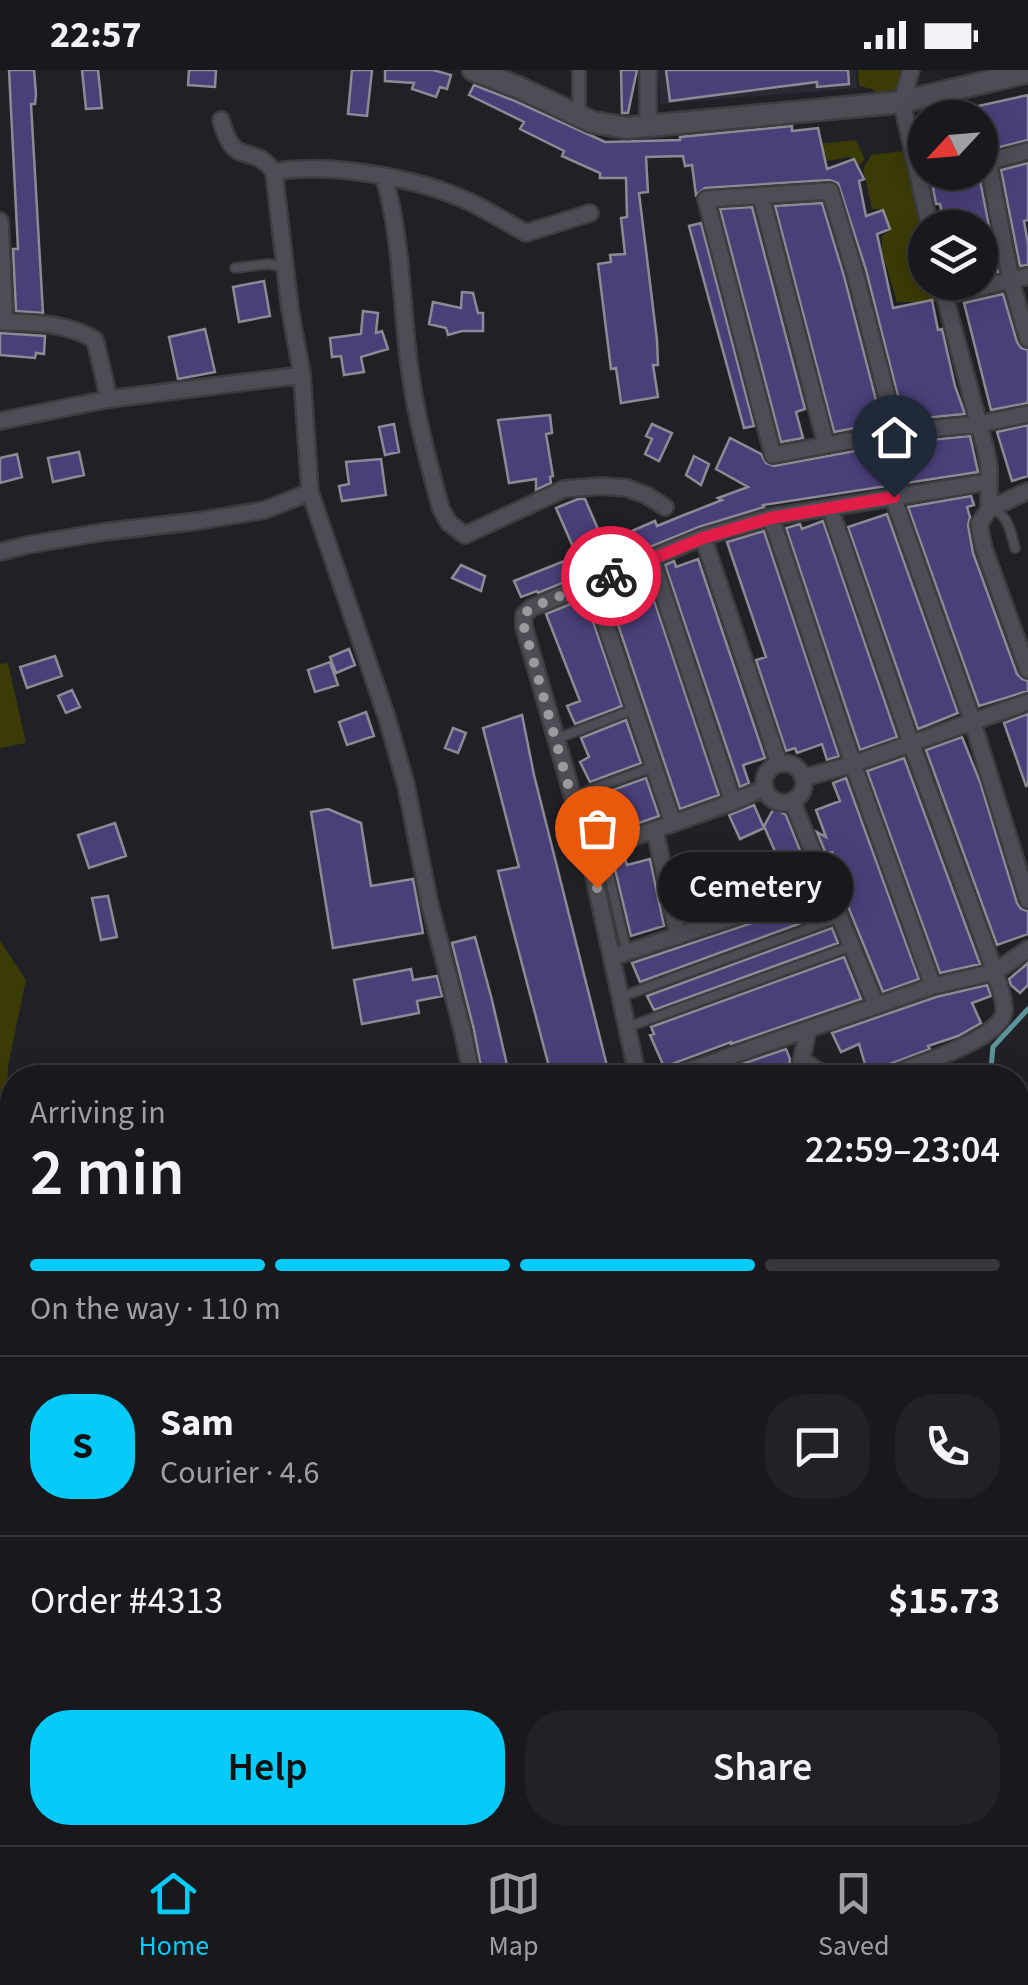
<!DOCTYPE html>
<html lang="en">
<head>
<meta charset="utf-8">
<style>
	:root { --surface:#19181c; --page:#222125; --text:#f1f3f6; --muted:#9fa0a3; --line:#37373b; --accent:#06cbf9 }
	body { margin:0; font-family:"Source Sans 3",sans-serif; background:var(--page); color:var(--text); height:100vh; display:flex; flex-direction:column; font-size:38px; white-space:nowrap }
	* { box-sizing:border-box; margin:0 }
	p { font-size:32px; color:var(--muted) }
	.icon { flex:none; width:55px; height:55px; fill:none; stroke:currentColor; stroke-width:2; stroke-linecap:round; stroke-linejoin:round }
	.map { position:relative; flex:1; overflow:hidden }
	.details { position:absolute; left:0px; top:995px; width:1030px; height:780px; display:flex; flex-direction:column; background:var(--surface); border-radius:40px 40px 0 0; box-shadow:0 5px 25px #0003,0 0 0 2px var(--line) }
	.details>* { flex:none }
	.needle { width:65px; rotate:244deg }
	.buttons { position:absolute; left:908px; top:30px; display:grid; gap:20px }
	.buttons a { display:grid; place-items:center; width:90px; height:90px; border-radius:50%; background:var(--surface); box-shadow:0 5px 25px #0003,0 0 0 2px var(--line); font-size:50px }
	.pin { position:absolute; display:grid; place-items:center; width:85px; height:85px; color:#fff; margin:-102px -42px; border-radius:50% 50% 50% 0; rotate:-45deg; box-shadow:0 0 10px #0007 }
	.pin .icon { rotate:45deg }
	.courier { position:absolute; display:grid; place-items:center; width:100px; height:100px; margin:-50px; border:8px solid #e11d48; border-radius:50%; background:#fff; color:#222; box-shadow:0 2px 12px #0007 }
	.bubble { position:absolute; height:70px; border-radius:35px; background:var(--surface); box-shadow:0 5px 25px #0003,0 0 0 2px var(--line); font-size:32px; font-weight:600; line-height:70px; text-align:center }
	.summary em { font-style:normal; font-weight:600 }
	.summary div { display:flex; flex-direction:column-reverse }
	.summary { display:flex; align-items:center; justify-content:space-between; height:170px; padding:0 30px }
	h1 { font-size:65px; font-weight:600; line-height:75px }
	.bar { display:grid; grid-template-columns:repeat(4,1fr); gap:15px 10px; align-content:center; height:120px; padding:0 30px }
	.bar i { height:12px; border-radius:8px; background:var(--line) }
	.bar .current { background:var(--accent) }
	.bar p { grid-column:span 4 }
	.line { display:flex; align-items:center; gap:25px; padding:0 30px; border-top:2px solid var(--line) }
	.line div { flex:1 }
	.round { display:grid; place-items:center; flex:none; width:105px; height:105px; border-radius:40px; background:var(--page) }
	.cta { display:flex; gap:20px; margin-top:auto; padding:20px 30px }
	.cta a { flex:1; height:115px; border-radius:40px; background:var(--accent); color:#111; font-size:40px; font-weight:600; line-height:115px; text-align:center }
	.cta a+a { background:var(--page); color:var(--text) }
	.status { display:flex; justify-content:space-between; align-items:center; height:70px; padding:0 50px; background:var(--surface); direction:ltr }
	.status svg { height:28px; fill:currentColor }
	.menu { display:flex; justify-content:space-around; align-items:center; height:140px; border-top:2px solid var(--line); background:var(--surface); font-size:28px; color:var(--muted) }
	.menu a { display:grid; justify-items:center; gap:5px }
	.menu .current { color:var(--accent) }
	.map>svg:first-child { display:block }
	.built { fill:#2a2934 }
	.green { fill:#3b3b06 }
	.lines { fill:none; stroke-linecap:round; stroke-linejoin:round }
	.stream { stroke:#5c9499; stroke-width:5 }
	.building { fill:#4b3f79; stroke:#8c8b93; stroke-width:2.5 }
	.service-casing { stroke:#3c3c41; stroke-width:12 }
	.pedestrian-casing { stroke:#3c3c41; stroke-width:16 }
	.minor-casing { stroke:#3c3c41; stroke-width:20 }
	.tertiary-casing { stroke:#3c3c41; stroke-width:25 }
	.service { stroke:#4e4d55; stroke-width:8 }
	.pedestrian { stroke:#4e4d55; stroke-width:11 }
	.minor { stroke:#4e4d55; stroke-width:15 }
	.tertiary { stroke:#4e4d55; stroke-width:20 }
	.done { stroke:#9b9a9f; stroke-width:10; stroke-dasharray:0 18 }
	.route { stroke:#e11d48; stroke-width:12 }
</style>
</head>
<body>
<div class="status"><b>22:57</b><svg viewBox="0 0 49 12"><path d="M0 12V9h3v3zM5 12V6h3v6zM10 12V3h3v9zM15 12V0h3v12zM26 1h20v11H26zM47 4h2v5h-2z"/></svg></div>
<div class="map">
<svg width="1028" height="1775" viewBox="0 0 1028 1775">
	<rect width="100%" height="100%" fill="#212026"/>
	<path class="built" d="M658,0H856L857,18L660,34Z"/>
	<path class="green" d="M858,0H909L902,19L877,24L872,19L859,16Z
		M856,70L865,90L857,96L850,87L820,92L818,74Z
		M903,81L925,181V212L932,213L936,232H897L882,182V166L891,160L883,139H872L863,99L871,85Z
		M8,593L26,673L0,678V594Z
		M0,871L26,910L8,996L6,1071L0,1075Z"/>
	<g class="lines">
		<path class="stream" d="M990,1008L993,977L1028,939
			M0,1674L12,1671"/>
	</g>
	<path class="building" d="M9,0H34L36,24L35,34H31L43,243L16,241L13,179H18Z
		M82,0H98L102,38L86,39Z
		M189,0H216L215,17L188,15Z
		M352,0H372L367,46L348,44Z
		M385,0H433L451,5L447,19L440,17L436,27L412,19L414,13L385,11Z
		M621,0H637L628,43H622Z
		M666,0H848L849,14L817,17V12L670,31Z
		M474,15L515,31L605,72L680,70V67L792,56V61L818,58L827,99L854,89L864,109L859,111L866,146L883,140L890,159L877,164L893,238L932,230L938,260L942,259L955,316L965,344L904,350L866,200L838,113L829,110L705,118L696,125L692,95L685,96L683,86L646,87L648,122L639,123L657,270L658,295H653L658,327L621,333L616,298L611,299L598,194L611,192L610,185L625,184L621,148L627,147L626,108H600V103L562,86L564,81L520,59L524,52L469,25Z
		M1028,25V70L980,82V76L985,75L980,48H951V42Z
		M1028,93V150L1024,151L1028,174V195L1020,196L1001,100Z
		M974,103L979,105L998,202L980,206V158H945L940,134H936L933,118L951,112L957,107Z
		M822,133L844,206L882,353L834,362L775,136Z
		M752,137L805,339L796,342L803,368L781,372L720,139Z
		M701,153L754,356L744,358L689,156Z
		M264,211L270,246L239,252L233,217Z
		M462,222L473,223L478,243H483V261H462L448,265L446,258L429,254L433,232L461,238Z
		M1003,224L1017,272L1021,278L1028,280V333L991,340L964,233Z
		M363,241L378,243L376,263L382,261L388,279L361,287L364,302L344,305L341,286L332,287L330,268L361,264Z
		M205,259L215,302L178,309L169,267Z
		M0,263L45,266L44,284L36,283L35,288L0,285Z
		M550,345L552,363L546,364L553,406L550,407L551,413L536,420V409L509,413L498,350Z
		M394,354L399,382L385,385L379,357Z
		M652,354L672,363L659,391L645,384L652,369L646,366Z
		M1028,355V406L1012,411L997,362Z
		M970,366L978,402L763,435L764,437L699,457L538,523L537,521L521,527L514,511L577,486L556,438L578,429H585L604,473L655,451L657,456L684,445L722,430L718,428L748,417L716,399L730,368L761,384L766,393L774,396L898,373Z
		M79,382L84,405L53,412L48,388Z
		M17,384L22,407L0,413V388Z
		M694,386L709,394L701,415L686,405Z
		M381,389L386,425L342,431L339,416L349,414L346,392Z
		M971,426L974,435L967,437L970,447L968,455L973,483L1017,604L1022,609L1028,611V621L979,636L908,437Z
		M887,444L958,643L918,659L848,457Z
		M823,451L897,667L860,680L786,458L800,454L802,459Z
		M764,461L839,686L827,690L822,674L797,683L795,678L786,681L756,590L766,587L727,472Z
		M698,489L765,688L743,695L749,713L740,717L665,495L674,491L676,497Z
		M461,495L485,506L481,521L452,508Z
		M645,503L719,725L680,739L606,519Z
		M585,528L622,636L575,654L567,636L580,631L546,544Z
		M349,579L355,595L336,603L330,587Z
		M55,586L62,606L27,618L20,597Z
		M330,592L338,615L315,622L308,600Z
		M72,620L80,637L66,643L58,626Z
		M366,642L374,666L347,675L339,652Z
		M1028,644V715L1026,716L1004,653Z
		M522,645L534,705L610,1008H552L507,837L498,801L519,797L483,658Z
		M626,650L641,693L590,712L580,692L589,687L581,668Z
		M453,658L466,663L458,683L445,678Z
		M962,667L980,712L1017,833L1021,839L1028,841V864L997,875L926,680Z
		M904,688L980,894L940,903L867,701Z
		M646,708L659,746L608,764L602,746H604L596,726Z
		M846,708L919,909L883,922L840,817L845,816L832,782L826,784L817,762L826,767L816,740L840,731L833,713Z
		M754,735L764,758L740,769L729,745Z
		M774,738L786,745L805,793L784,802L764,756Z
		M328,739L361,753L371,816L413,809L423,863L333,878L311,742Z
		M115,753L126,786L89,798L78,765Z
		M623,783L627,795L650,789L664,856L631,866L612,787Z
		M108,826L117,867L101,870L92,828Z
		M821,830L826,844L640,912L632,893Z
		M832,858L838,873L654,940L647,926Z
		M475,867L492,930L510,1008H483L474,960L452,873Z
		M844,887L861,929L731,974V972L664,997L650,965L654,964L651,957Z
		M1028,893V915L1020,923L1011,915L1009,909Z
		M411,899L413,910L437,906L442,926L417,931L419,943L362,954L354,910Z
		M987,915L991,926L972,933L981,953L958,966L928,976L930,979L879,998L874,1002L872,1008H869L859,974L841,982L832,963L936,927Z
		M786,979L790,989L789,998L765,1008H713L739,995Z"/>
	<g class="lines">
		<g class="service-casing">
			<path id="service" d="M235,198L268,194L284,197
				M993,440C1009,445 1011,464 1015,478
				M556,669L635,639
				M573,726L653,697
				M603,780L627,883
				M621,927L840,847
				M628,957L852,876"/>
		</g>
		<g class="pedestrian-casing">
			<path id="pedestrian" d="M579,0V45"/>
		</g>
		<g class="minor-casing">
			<path id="minor" d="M648,0V57
				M911,0L902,32L930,158
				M221,50C235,102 251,70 274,102C330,92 420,108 472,133C490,142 508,153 526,163L590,143
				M988,91L1011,211L1028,269
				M980,94L1028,81
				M274,102L290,239L302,305L310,422L387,648L406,715L429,831L463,963L472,1008
				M384,107C402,168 401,231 409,294C415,343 428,391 441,439L449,453L465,465L564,419L602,416L627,418L646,425L665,437
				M920,110L947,102
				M761,126L826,374
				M0,151L5,252
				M941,212L986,381L989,398V439
				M944,226L1028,206
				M0,252C30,252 69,253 95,270L109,329
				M0,351L109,329L302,305
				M896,362L855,203L830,121L706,129L773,385L896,362L979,354L1028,344
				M1028,421L989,439L979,454L984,479L1028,600
				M893,427L972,650L1028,830
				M830,438L911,673L995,902C998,914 1005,928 1004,941C1002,970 909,997 883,1008
				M771,447L853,694L933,916
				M703,467L779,694
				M0,482L27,475L103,462L198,451L265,440L310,422
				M652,490L733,732
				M592,514L673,753
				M764 713a20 20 0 1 1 40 0a20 20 0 1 1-40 0Z
				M803,708L853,694L1028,632
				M792,731L876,935
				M655,760L678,866
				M589,783L733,732L765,718
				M613,887L827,816
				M802,990L829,1008
				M638,1008L589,783L524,557V545L531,538L703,467L771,447L988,412
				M667,1008L933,916L995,902L1028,879
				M798,1008L808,959
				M1018,1069L1028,1058
				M1018,1296L1028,1286
				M1018,1355L1028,1366
				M1018,1558L1028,1569
				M0,1725L12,1735
				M40,1762L52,1775
				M216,1762L226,1775
				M395,1762L405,1775
				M574,1762L584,1775
				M757,1762L767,1775
				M1004,1762L1016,1775
				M66,1775L82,1762
				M794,1775L807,1762"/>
		</g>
		<g class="tertiary-casing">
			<path id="tertiary" d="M473,0L520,18L592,52L627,58L902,32L1028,2"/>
		</g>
		<use href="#service" class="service"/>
		<use href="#pedestrian" class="pedestrian"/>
		<use href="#minor" class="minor"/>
		<use href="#tertiary" class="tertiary"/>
	</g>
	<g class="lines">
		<path class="done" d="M597,818L524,557V545L530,538L611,506"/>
		<path class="route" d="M611,506L703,468L771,448L894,427"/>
	</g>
</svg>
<div class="buttons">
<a><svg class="needle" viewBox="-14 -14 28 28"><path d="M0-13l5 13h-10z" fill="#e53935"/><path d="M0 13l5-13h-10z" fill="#9fa0a3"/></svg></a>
<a><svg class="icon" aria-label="layers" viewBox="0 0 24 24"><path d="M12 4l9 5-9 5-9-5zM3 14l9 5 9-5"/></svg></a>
</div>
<div class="pin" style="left:597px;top:818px;background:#ea580c"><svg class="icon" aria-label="bag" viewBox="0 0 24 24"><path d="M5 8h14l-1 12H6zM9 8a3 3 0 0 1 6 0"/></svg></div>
<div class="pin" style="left:894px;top:427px;background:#1f2937"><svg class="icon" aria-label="home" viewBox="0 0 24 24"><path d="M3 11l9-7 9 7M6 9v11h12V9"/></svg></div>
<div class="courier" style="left:611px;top:506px"><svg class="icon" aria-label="bike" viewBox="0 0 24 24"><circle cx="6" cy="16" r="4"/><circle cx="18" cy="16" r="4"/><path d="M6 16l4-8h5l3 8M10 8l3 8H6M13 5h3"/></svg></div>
<div class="bubble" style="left:658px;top:782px;width:195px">Cemetery</div>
<section class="details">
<div class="summary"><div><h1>2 min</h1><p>Arriving in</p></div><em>22:59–23:04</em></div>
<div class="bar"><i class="current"></i><i class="current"></i><i class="current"></i><i></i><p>On the way · 110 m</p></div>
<div class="line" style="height:180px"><b class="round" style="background:var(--accent);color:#111">S</b><div><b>Sam</b><p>Courier · 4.6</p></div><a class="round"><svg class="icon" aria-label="chat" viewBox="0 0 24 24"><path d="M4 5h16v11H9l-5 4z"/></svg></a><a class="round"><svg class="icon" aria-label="phone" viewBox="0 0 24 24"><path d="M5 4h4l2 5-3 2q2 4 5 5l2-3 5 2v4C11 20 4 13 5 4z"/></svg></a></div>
<div class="line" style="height:130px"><div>Order #4313</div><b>$15.73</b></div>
<div class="cta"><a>Help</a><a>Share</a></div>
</section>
</div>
<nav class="menu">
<a class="current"><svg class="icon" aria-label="home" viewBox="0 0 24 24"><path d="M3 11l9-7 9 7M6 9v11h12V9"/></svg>Home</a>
<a><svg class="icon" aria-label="map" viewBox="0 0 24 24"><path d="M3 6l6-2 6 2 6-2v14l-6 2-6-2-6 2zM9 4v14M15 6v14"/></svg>Map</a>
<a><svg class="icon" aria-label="saved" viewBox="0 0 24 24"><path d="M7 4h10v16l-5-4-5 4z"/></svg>Saved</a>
</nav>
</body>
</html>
